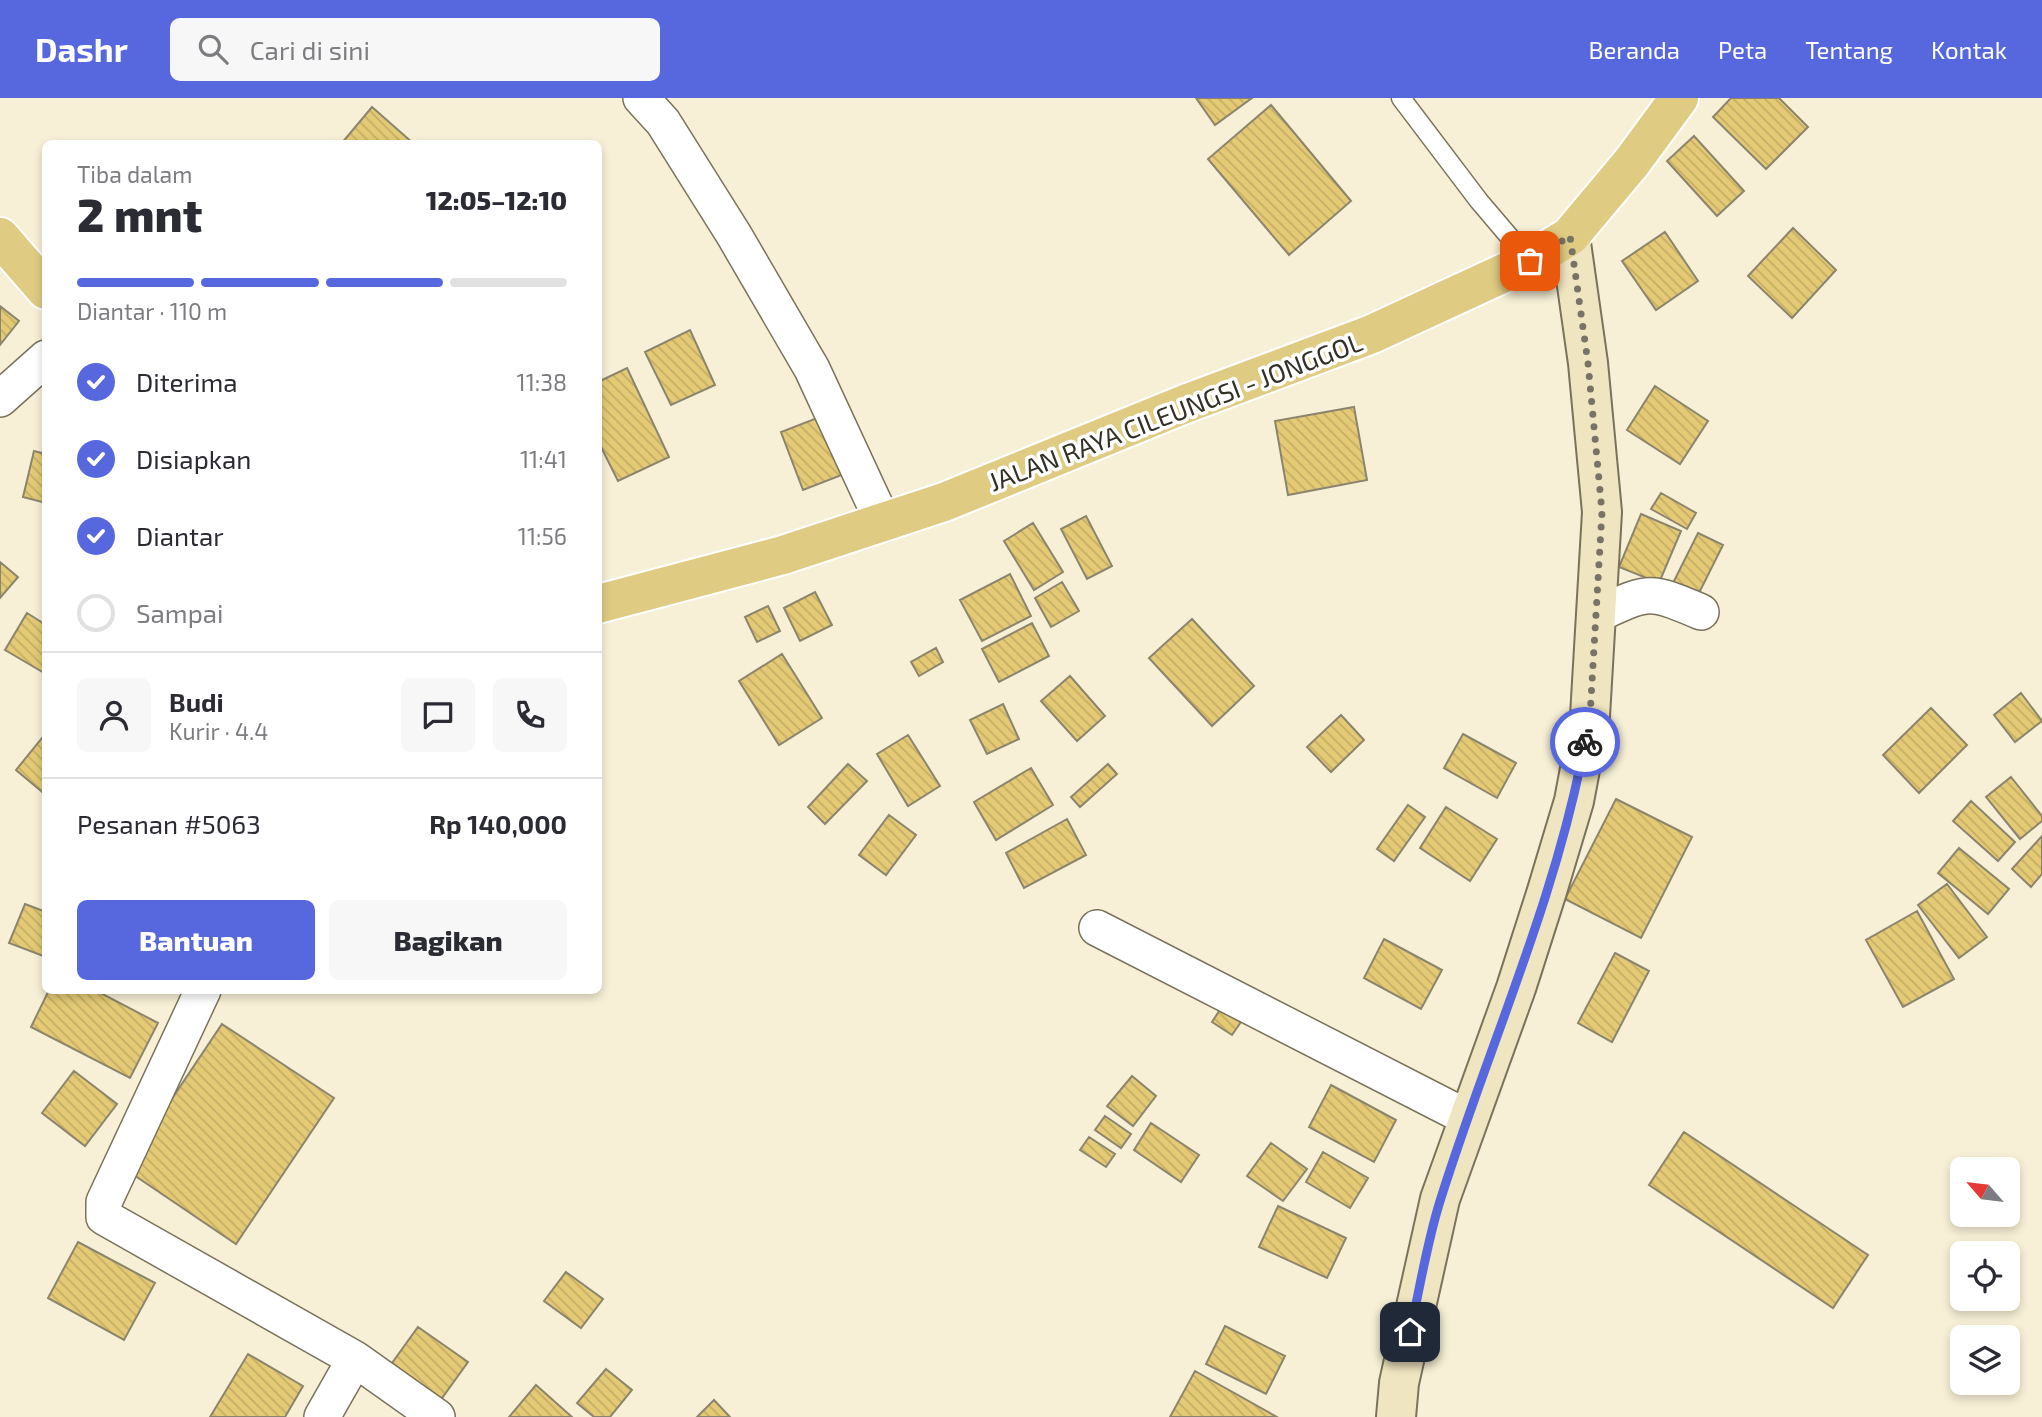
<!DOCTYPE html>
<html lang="id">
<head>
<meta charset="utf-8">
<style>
	:root { --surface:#fff; --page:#f7f7f7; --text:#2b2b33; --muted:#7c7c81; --line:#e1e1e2; --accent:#5768df }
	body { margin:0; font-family:"Exo 2",sans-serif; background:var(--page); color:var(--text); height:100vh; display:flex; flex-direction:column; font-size:26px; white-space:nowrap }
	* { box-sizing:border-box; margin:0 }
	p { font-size:23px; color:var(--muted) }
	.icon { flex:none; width:38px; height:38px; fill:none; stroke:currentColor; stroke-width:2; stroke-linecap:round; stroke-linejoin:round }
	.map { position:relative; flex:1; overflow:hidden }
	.details { position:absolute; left:42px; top:42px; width:560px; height:854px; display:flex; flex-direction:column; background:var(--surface); border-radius:10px; box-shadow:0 4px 10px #0003 }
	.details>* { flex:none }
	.needle { width:46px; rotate:298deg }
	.buttons { position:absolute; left:1950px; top:1059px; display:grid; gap:14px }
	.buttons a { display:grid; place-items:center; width:70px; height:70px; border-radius:10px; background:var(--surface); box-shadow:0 4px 10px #0003; font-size:35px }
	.pin { position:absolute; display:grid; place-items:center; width:60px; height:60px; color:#fff; margin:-30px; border-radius:14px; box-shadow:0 4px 10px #0006 }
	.courier { position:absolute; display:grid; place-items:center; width:70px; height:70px; margin:-35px; border:5px solid #5768df; border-radius:50%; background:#fff; color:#222; box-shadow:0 2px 9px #0007 }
	.headline em { font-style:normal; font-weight:800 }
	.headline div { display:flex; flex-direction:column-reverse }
	.headline { display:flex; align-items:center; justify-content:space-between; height:119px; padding:0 35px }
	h1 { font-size:46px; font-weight:800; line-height:52px }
	.bar { display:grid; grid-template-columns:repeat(4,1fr); gap:10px 7px; align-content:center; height:84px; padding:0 35px }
	.bar i { height:9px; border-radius:5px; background:var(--line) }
	.bar .active { background:var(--accent) }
	.bar p { grid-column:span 4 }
	.line { display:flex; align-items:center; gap:18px; padding:0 35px; border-top:2px solid var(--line) }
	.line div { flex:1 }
	.round { display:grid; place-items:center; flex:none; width:74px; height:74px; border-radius:10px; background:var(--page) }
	ol { padding:0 35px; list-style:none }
	li { display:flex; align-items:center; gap:21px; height:77px }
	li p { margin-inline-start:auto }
	li .icon { padding:7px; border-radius:50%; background:var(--accent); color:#fff; stroke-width:4 }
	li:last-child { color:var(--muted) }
	li i { width:38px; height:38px; border:4px solid var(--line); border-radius:50% }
	.primary-button { display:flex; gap:14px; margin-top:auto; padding:14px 35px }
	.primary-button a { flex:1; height:80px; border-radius:10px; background:var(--accent); color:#fff; font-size:28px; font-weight:800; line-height:80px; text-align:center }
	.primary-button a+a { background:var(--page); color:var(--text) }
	header { display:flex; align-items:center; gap:42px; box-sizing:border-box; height:98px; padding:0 35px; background:var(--accent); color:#fff }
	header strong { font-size:33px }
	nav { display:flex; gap:38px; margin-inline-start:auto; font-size:24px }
	.search { width:490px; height:63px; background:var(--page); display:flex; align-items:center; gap:18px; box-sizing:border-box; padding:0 24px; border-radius:10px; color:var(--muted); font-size:26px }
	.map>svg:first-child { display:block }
	.building { fill:url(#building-back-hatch); stroke:#8c856e; stroke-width:2 }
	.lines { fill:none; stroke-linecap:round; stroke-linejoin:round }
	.lane-casing { stroke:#79725c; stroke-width:21 }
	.street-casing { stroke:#79725c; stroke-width:38 }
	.secondary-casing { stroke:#79725c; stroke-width:42 }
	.primary-casing { stroke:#fff; stroke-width:42 }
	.lane { stroke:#fff; stroke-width:18 }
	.street { stroke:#fff; stroke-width:35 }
	.secondary { stroke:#efe5c0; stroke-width:38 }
	.primary { stroke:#dfcb82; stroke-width:38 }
	.done { stroke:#787364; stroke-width:7; stroke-dasharray:0 12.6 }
	.route { stroke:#5768df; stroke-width:9 }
	.labels { text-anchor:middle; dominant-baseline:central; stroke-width:7; stroke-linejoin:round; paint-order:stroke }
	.street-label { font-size:26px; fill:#333027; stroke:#fff }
</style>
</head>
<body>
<header>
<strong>Dashr</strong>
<div class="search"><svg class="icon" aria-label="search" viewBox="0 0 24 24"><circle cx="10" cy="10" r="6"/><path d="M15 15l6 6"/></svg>Cari di sini</div>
<nav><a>Beranda</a><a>Peta</a><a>Tentang</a><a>Kontak</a></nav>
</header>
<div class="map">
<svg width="2042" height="1319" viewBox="0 0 2042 1319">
	<defs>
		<pattern id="building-back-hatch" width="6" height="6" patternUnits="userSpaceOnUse" patternTransform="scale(1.75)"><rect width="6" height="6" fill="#e4ca75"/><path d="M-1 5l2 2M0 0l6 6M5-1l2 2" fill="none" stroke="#c4ae65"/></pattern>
	</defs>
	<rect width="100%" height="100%" fill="#f7f0d6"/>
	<path class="building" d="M1196,0H1252L1215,27Z
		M1731,0H1779L1808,29L1766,71L1713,19Z
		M1271,7L1351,103L1289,157L1208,61Z
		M372,9L414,46H341Z
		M1694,38L1744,93L1717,118L1667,63Z
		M1793,130L1836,172L1792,220L1748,178Z
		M1665,134L1698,183L1656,212L1622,163Z
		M0,208L19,223L0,247Z
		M690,232L715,287L671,307L645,254Z
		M627,270L669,359L618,383L598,343V284Z
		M1655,288L1708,323L1680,366L1627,332Z
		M1354,309L1367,382L1288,397L1275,323Z
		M830,315L852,373L803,392L781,334Z
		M34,353L46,356V405L23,399Z
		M1661,395L1696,415L1687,431L1651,411Z
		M1641,416L1681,433L1659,485L1619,469Z
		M1086,418L1112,468L1087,481L1061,431Z
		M1033,425L1063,474L1034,492L1004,443Z
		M1698,435L1723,447L1697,499L1672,487Z
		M0,464L18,479L0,500Z
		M1010,476L1031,518L982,543L960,502Z
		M1062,484L1079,513L1051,529L1035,500Z
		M815,494L832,527L800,543L784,510Z
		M768,508L780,533L757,544L745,519Z
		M27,515L46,527V576L5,552Z
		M1192,521L1254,588L1212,628L1149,560Z
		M1032,525L1049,558L999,584L982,551Z
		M936,550L943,564L919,578L911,564Z
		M782,556L822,620L779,647L739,583Z
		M1070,578L1105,618L1077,643L1041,603Z
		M2021,595L2042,623L2015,644L1994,617Z
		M1003,606L1019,641L987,656L970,622Z
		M1931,610L1967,647L1919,695L1883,657Z
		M1341,617L1364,642L1331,674L1307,649Z
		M46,635V697L16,672Z
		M1463,636L1516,665L1497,700L1444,670Z
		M908,637L940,688L908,708L877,656Z
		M848,666L867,683L825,726L808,709Z
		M1108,666L1117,676L1080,709L1071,699Z
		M1031,670L1053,707L996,742L974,704Z
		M2011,679L2042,718V723L2020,741L1986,699Z
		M1616,701L1692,739L1641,840L1565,801Z
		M1971,703L2015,744L1998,763L1953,723Z
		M1408,707L1425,719L1394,763L1377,751Z
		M1446,709L1497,741L1470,783L1420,750Z
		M889,717L916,737L886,777L859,757Z
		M1067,721L1086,757L1024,790L1006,755Z
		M2042,738V776L2031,789L2012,771Z
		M1959,750L2009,791L1988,816L1938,775Z
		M1947,786L1987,839L1959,860L1918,807Z
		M25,806L46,814V859L9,845Z
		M1917,813L1954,881L1903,909L1866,842Z
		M1384,841L1442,872L1421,911L1364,880Z
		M1615,855L1649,873L1612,944L1578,925Z
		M49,892H95L158,925L130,980L31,929Z
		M1223,907L1243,921L1232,937L1212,924Z
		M222,926L334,1000L236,1146L125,1071Z
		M74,973L117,1006L85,1048L42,1015Z
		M1132,978L1156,998L1133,1028L1107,1008Z
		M1331,987L1396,1022L1374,1064L1309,1029Z
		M1105,1018L1131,1036L1121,1050L1095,1032Z
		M1151,1025L1199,1057L1181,1084L1134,1052Z
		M1684,1034L1868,1157L1833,1210L1649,1087Z
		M1089,1039L1115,1056L1106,1069L1080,1052Z
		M1271,1045L1307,1071L1283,1103L1247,1078Z
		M1323,1054L1368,1080L1350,1110L1306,1084Z
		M1278,1108L1346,1140L1327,1180L1259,1149Z
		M78,1144L155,1185L124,1242L48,1200Z
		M566,1174L603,1201L581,1230L544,1203Z
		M1225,1228L1285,1258L1266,1296L1206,1266Z
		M418,1229L468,1264L437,1307L387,1272Z
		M248,1256L303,1288L285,1319H210Z
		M606,1271L632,1292L610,1319H594L577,1305Z
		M1195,1273L1277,1319H1170Z
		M536,1287L572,1319H509Z
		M714,1302L730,1319H697Z"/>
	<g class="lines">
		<g class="lane-casing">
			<path id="lane" d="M1401,0L1479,103L1530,163"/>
		</g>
		<g class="street-casing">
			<path id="street" d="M641,0L663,24L734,137L812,271L882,422
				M0,301L46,260
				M1596,517C1649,493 1647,491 1701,514
				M1097,830L1470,1021
				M203,892L104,1104V1119L355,1261L437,1319
				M322,1319L355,1261"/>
		</g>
		<g class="secondary-casing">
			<path id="secondary" d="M1396,1319L1399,1285L1440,1101L1516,890L1547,793L1574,703L1590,618L1602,414L1588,265L1570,138"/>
		</g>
		<g class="primary-casing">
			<path id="primary" d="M0,139L46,192
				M598,506L783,457L944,404L1185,306L1372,236L1530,163L1570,138L1632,64L1679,0"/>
		</g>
		<use href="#lane" class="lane"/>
		<use href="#street" class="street"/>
		<use href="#secondary" class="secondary"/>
		<use href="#primary" class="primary"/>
	</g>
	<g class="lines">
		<path class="done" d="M1530,163L1570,138L1588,265L1602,414L1590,618L1585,644"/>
		<path class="route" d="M1410,1234C1420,1190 1427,1143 1441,1100C1489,947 1556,802 1585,644"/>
	</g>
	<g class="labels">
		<g class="street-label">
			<text transform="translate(1175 313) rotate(-21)">JALAN RAYA CILEUNGSI - JONGGOL</text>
		</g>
	</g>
</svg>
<div class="buttons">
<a><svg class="needle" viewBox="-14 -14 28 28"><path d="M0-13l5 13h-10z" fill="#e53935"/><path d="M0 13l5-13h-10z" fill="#7c7c81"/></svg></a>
<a><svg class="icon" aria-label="locate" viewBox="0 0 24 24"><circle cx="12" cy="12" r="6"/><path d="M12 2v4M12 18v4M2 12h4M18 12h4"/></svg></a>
<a><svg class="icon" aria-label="layers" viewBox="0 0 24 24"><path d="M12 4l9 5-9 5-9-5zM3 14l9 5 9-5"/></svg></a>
</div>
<div class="pin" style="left:1530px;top:163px;background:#ea580c"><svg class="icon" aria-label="bag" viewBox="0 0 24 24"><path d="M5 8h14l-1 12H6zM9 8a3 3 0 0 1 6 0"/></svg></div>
<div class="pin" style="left:1410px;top:1234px;background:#1f2937"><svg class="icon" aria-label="home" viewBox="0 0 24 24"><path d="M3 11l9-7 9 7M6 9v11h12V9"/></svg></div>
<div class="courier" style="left:1585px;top:644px"><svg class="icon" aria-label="bike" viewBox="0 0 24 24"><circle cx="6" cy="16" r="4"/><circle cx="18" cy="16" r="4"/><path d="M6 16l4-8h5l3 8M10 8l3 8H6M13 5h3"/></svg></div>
<section class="details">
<div class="headline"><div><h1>2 mnt</h1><p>Tiba dalam</p></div><em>12:05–12:10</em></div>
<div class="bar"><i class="active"></i><i class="active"></i><i class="active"></i><i></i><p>Diantar · 110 m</p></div>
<ol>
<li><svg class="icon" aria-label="check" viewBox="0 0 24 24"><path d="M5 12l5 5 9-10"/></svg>Diterima<p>11:38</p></li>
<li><svg class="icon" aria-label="check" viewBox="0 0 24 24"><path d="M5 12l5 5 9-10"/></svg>Disiapkan<p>11:41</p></li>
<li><svg class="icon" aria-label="check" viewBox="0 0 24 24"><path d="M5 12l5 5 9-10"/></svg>Diantar<p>11:56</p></li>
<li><i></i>Sampai</li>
</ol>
<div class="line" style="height:126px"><a class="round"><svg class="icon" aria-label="person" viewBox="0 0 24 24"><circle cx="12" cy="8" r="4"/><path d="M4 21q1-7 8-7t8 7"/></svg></a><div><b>Budi</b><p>Kurir · 4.4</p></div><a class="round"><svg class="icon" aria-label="chat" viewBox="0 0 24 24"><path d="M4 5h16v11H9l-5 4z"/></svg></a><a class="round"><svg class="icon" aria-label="phone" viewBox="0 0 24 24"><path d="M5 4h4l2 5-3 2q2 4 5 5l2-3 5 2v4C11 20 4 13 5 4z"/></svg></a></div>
<div class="line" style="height:91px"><div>Pesanan #5063</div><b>Rp 140,000</b></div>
<div class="primary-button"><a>Bantuan</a><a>Bagikan</a></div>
</section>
</div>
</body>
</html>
